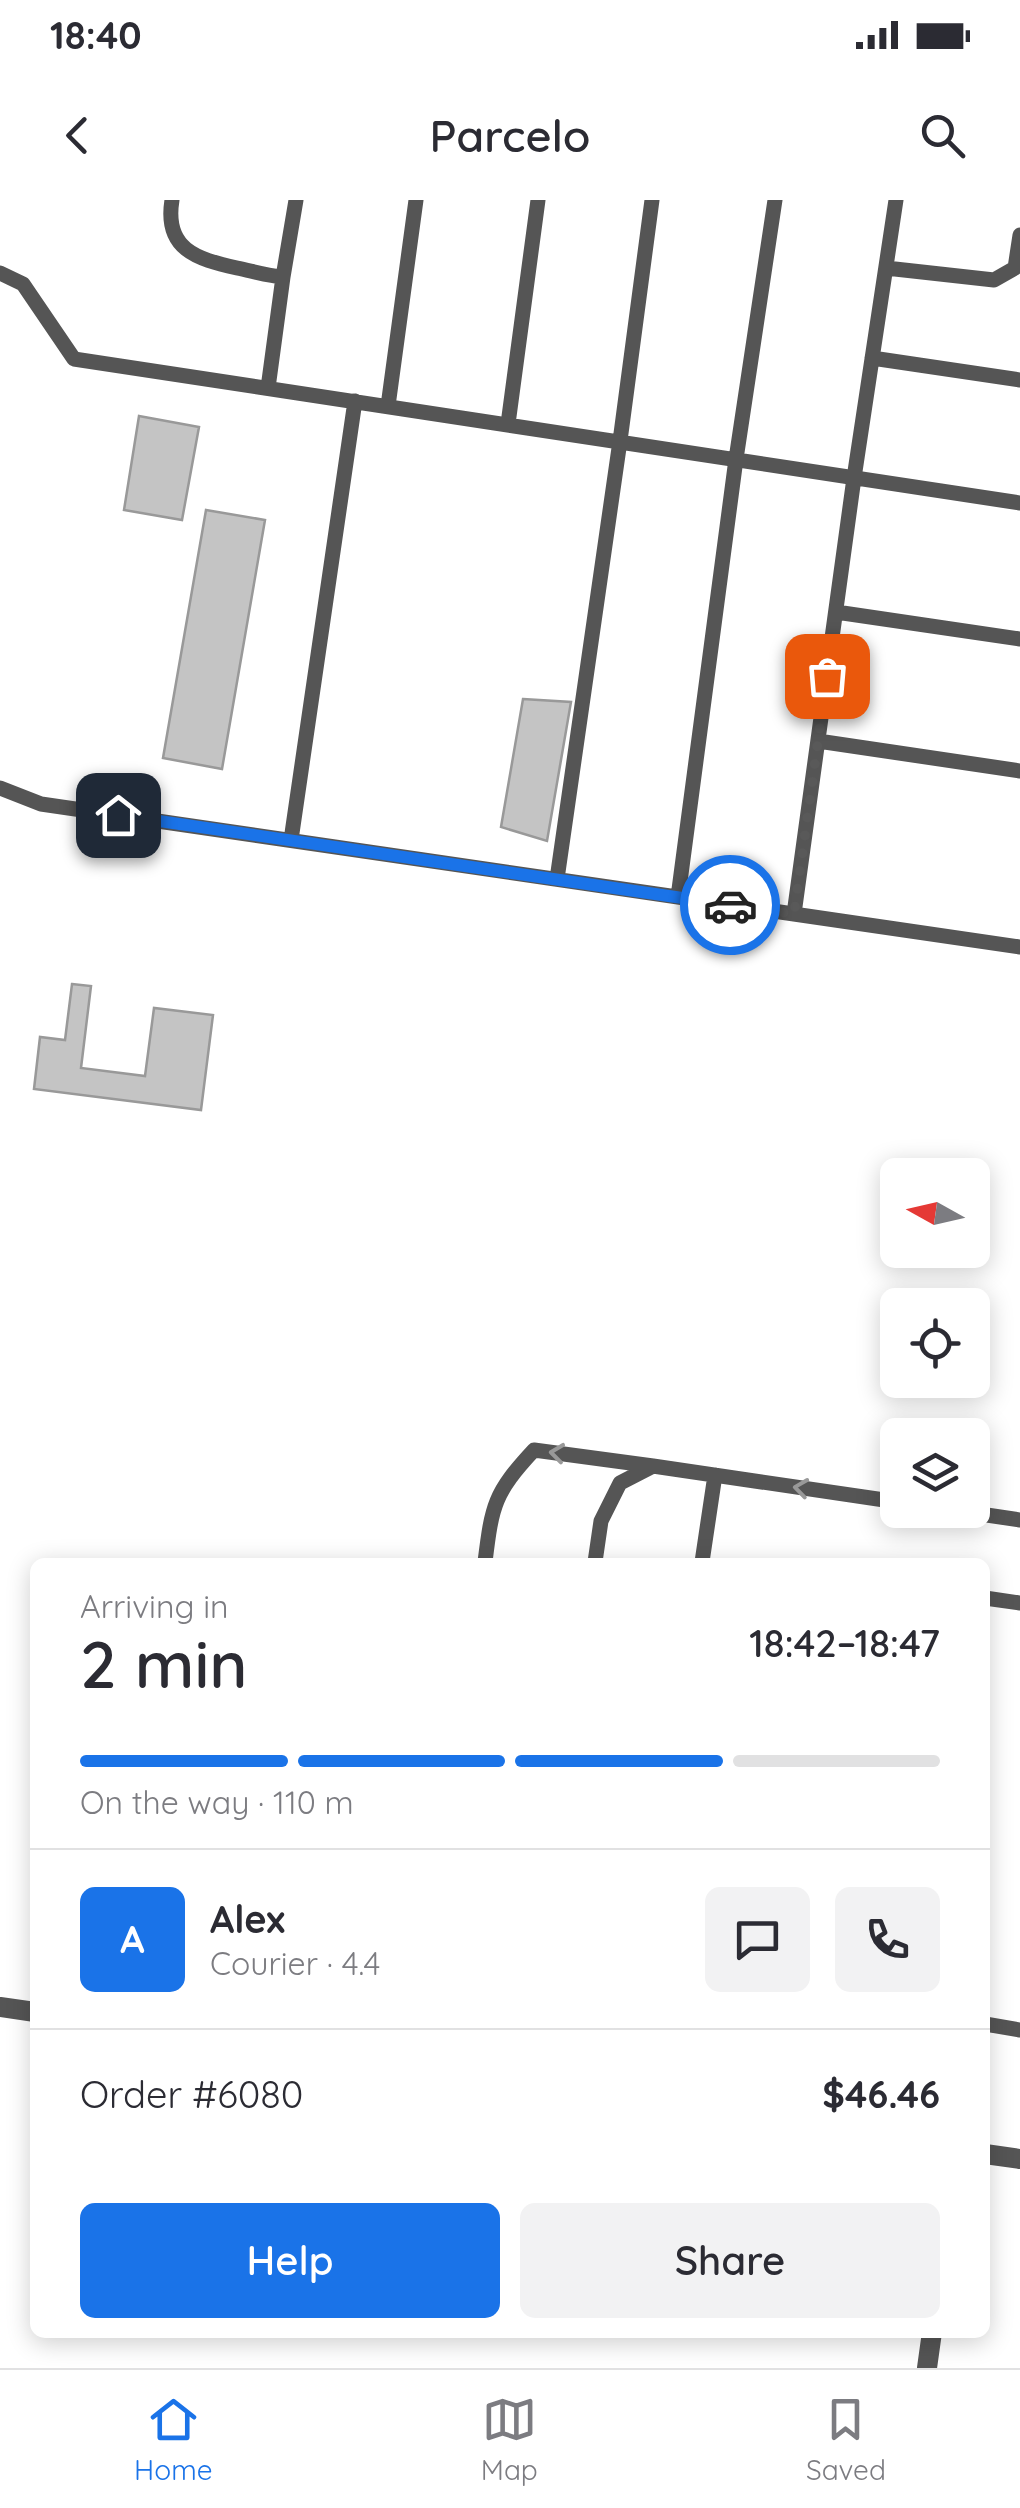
<!DOCTYPE html>
<html lang="en">
<head>
<meta charset="utf-8">
<style>
	:root { --surface:#fff; --page:#f2f2f3; --text:#2b2b33; --muted:#7c7c81; --line:#e1e1e2; --accent:#1a73e8 }
	body { margin:0; font-family:Quicksand,sans-serif; background:var(--page); color:var(--text); height:100vh; display:flex; flex-direction:column; font-size:38px; white-space:nowrap }
	* { box-sizing:border-box; margin:0 }
	p { font-size:32px; color:var(--muted) }
	.icon { flex:none; width:55px; height:55px; fill:none; stroke:currentColor; stroke-width:2; stroke-linecap:round; stroke-linejoin:round }
	.map { position:relative; flex:1; overflow:hidden }
	.panel { position:absolute; left:30px; top:1358px; width:960px; height:780px; display:flex; flex-direction:column; background:var(--surface); border-radius:15px; box-shadow:0 5px 25px #0003 }
	.panel>* { flex:none }
	.needle { width:65px; rotate:278deg }
	.buttons { position:absolute; left:880px; top:958px; display:grid; gap:20px }
	.buttons a { display:grid; place-items:center; width:110px; height:110px; border-radius:15px; background:var(--surface); box-shadow:0 5px 25px #0003; font-size:50px }
	.pin { position:absolute; display:grid; place-items:center; width:85px; height:85px; color:#fff; margin:-42px; border-radius:20px; box-shadow:0 5px 15px #0006 }
	.courier { position:absolute; display:grid; place-items:center; width:100px; height:100px; margin:-50px; border:8px solid #1a73e8; border-radius:50%; background:#fff; color:#222; box-shadow:0 2px 12px #0007 }
	.summary em { font-style:normal; font-weight:600 }
	.summary div { display:flex; flex-direction:column-reverse }
	.summary { display:flex; align-items:center; justify-content:space-between; height:170px; padding:0 50px }
	h1 { font-size:65px; font-weight:600; line-height:75px }
	.bar { display:grid; grid-template-columns:repeat(4,1fr); gap:15px 10px; align-content:center; height:120px; padding:0 50px }
	.bar i { height:12px; border-radius:8px; background:var(--line) }
	.bar .selected { background:var(--accent) }
	.bar p { grid-column:span 4 }
	.line { display:flex; align-items:center; gap:25px; padding:0 50px; border-top:2px solid var(--line) }
	.line div { flex:1 }
	.round { display:grid; place-items:center; flex:none; width:105px; height:105px; border-radius:15px; background:var(--page) }
	.button { display:flex; gap:20px; margin-top:auto; padding:20px 50px }
	.button a { flex:1; height:115px; border-radius:15px; background:var(--accent); color:#fff; font-size:40px; font-weight:600; line-height:115px; text-align:center }
	.button a+a { background:var(--page); color:var(--text) }
	.status { display:flex; justify-content:space-between; align-items:center; height:70px; padding:0 50px; background:var(--surface); direction:ltr }
	.status svg { height:28px; fill:currentColor }
	header { display:flex; justify-content:space-between; align-items:center; height:130px; padding:0 50px; background:var(--surface); font-size:45px; font-weight:600 }
	.dock { display:flex; justify-content:space-around; align-items:center; height:140px; border-top:2px solid var(--line); background:var(--surface); font-size:28px; color:var(--muted) }
	.dock a { display:grid; justify-items:center; gap:5px }
	.dock .selected { color:var(--accent) }
	.map>svg:first-child { display:block }
	.building { fill:#c4c4c4; stroke:#999; stroke-width:2.5 }
	.lines { fill:none; stroke-linecap:round; stroke-linejoin:round }
	.lane { stroke:#555; stroke-width:15 }
	.street { stroke:#555; stroke-width:20 }
	.oneway { stroke:#999 }
	.done { stroke:#595959; stroke-width:10; stroke-dasharray:0 18 }
	.route { stroke:#1a73e8; stroke-width:12 }
</style>
</head>
<body>
<div class="status"><b>18:40</b><svg viewBox="0 0 49 12"><path d="M0 12V9h3v3zM5 12V6h3v6zM10 12V3h3v9zM15 12V0h3v12zM26 1h20v11H26zM47 4h2v5h-2z"/></svg></div>
<header><svg class="icon" aria-label="back" viewBox="0 0 24 24"><path d="M15 5l-7 7 7 7"/></svg>Parcelo<svg class="icon" aria-label="search" viewBox="0 0 24 24"><circle cx="10" cy="10" r="6"/><path d="M15 15l6 6"/></svg></header>
<div class="map">
<svg width="1020" height="2168" viewBox="0 0 1020 2168">
	<rect width="100%" height="100%" fill="#fff"/>
	<path class="building" d="M139,216L199,227L182,320L124,310Z
		M206,310L265,320L222,569L163,558Z
		M523,499L571,502L547,641L501,627Z
		M72,784L91,786L81,868L145,876L154,808L213,815L201,910L34,889L40,837L65,840Z"/>
	<g class="lines">
		<path class="lane" d="M172,0C164,49 196,59 237,68C252,71 268,76 283,77L268,188
			M886,68L994,80L1015,68L1020,35
			M0,73L23,84L74,159L1020,303
			M283,77L296,0
			M872,158L1020,180
			M388,206L416,0
			M508,224L538,0
			M836,412L1020,439
			M818,541L1020,571
			M0,588L41,604L1020,747
			M291,640L355,201
			M557,679L620,241L652,0
			M678,697L736,259L775,0
			M794,714L854,278L896,0
			M953,1310L1020,1320
			M485,1362C492,1305 494,1293 534,1250L653,1266
			M595,1362L601,1321L620,1283L653,1266L898,1302
			M702,1362L715,1275
			M985,1398L1020,1403
			M985,1824L1020,1830"/>
		<path class="street" d="M0,1807L35,1812
			M985,1954L1020,1959
			M927,2168L932,2132"/>
	</g>
	<defs><path id="oneway-chevron" d="M-2-3.5L2.5 0L-2 3.5" fill="none" stroke-width="1.6" stroke-linecap="round" stroke-linejoin="round" transform="scale(2.5)"/></defs>
	<g class="oneway">
		<use href="#oneway-chevron" transform="translate(557 1253) rotate(-173)"/>
		<use href="#oneway-chevron" transform="translate(801 1288) rotate(-172)"/>
	</g>
	<g class="lines">
		<path class="done" d="M730,705L794,714L827,476"/>
		<path class="route" d="M118,615L730,705"/>
	</g>
</svg>
<div class="buttons">
<a><svg class="needle" viewBox="-14 -14 28 28"><path d="M0-13l5 13h-10z" fill="#e53935"/><path d="M0 13l5-13h-10z" fill="#7c7c81"/></svg></a>
<a><svg class="icon" aria-label="locate" viewBox="0 0 24 24"><circle cx="12" cy="12" r="6"/><path d="M12 2v4M12 18v4M2 12h4M18 12h4"/></svg></a>
<a><svg class="icon" aria-label="layers" viewBox="0 0 24 24"><path d="M12 4l9 5-9 5-9-5zM3 14l9 5 9-5"/></svg></a>
</div>
<div class="pin" style="left:827px;top:476px;background:#ea580c"><svg class="icon" aria-label="bag" viewBox="0 0 24 24"><path d="M5 8h14l-1 12H6zM9 8a3 3 0 0 1 6 0"/></svg></div>
<div class="pin" style="left:118px;top:615px;background:#1f2937"><svg class="icon" aria-label="home" viewBox="0 0 24 24"><path d="M3 11l9-7 9 7M6 9v11h12V9"/></svg></div>
<div class="courier" style="left:730px;top:705px"><svg class="icon" aria-label="car" viewBox="0 0 24 24"><path d="M5 17H2v-5l4-1 3-4h7l3 4 3 1v5h-3M9 17h6M6 11h13"/><circle cx="7" cy="17" r="2"/><circle cx="17" cy="17" r="2"/></svg></div>
<section class="panel">
<div class="summary"><div><h1>2 min</h1><p>Arriving in</p></div><em>18:42–18:47</em></div>
<div class="bar"><i class="selected"></i><i class="selected"></i><i class="selected"></i><i></i><p>On the way · 110 m</p></div>
<div class="line" style="height:180px"><b class="round" style="background:var(--accent);color:#fff">A</b><div><b>Alex</b><p>Courier · 4.4</p></div><a class="round"><svg class="icon" aria-label="chat" viewBox="0 0 24 24"><path d="M4 5h16v11H9l-5 4z"/></svg></a><a class="round"><svg class="icon" aria-label="phone" viewBox="0 0 24 24"><path d="M5 4h4l2 5-3 2q2 4 5 5l2-3 5 2v4C11 20 4 13 5 4z"/></svg></a></div>
<div class="line" style="height:130px"><div>Order #6080</div><b>$46.46</b></div>
<div class="button"><a>Help</a><a>Share</a></div>
</section>
</div>
<nav class="dock">
<a class="selected"><svg class="icon" aria-label="home" viewBox="0 0 24 24"><path d="M3 11l9-7 9 7M6 9v11h12V9"/></svg>Home</a>
<a><svg class="icon" aria-label="map" viewBox="0 0 24 24"><path d="M3 6l6-2 6 2 6-2v14l-6 2-6-2-6 2zM9 4v14M15 6v14"/></svg>Map</a>
<a><svg class="icon" aria-label="saved" viewBox="0 0 24 24"><path d="M7 4h10v16l-5-4-5 4z"/></svg>Saved</a>
</nav>
</body>
</html>
